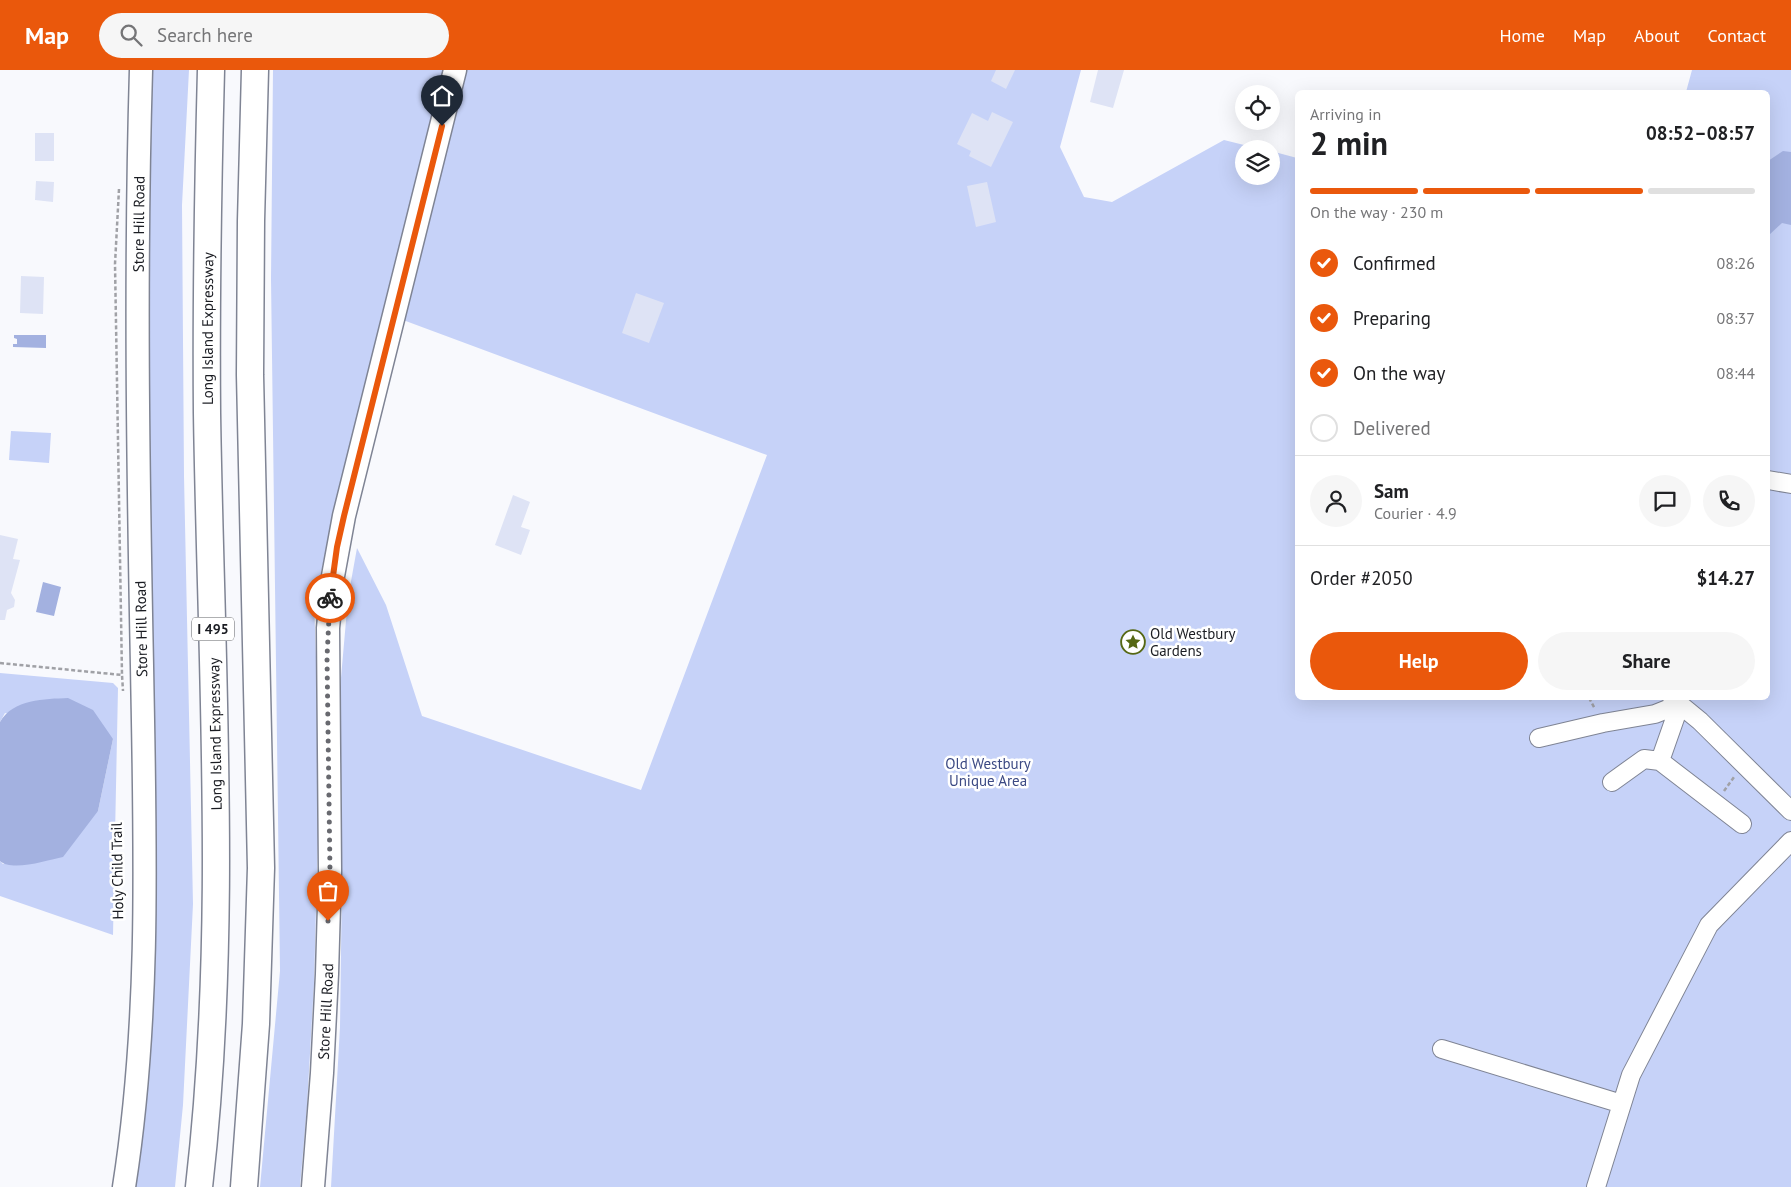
<!DOCTYPE html>
<html lang="en">
<head>
<meta charset="utf-8">
<style>
	:root { --surface:#fff; --page:#f6f6f6; --text:#202124; --muted:#757577; --line:#e0e0e0; --accent:#ea580c }
	body { margin:0; font-family:"PT Sans",sans-serif; background:var(--page); color:var(--text); height:100vh; display:flex; flex-direction:column; font-size:19px; white-space:nowrap }
	* { box-sizing:border-box; margin:0 }
	p { font-size:16px; color:var(--muted) }
	.icon { flex:none; width:28px; height:28px; fill:none; stroke:currentColor; stroke-width:2; stroke-linecap:round; stroke-linejoin:round }
	.map { position:relative; flex:1; overflow:hidden }
	.sheet { position:absolute; left:1295px; top:20px; width:475px; height:610px; display:flex; flex-direction:column; background:var(--surface); border-radius:8px; box-shadow:0 5px 20px #0002 }
	.sheet>* { flex:none }
	.buttons { position:absolute; left:1235px; top:15px; display:grid; gap:10px }
	.buttons a { display:grid; place-items:center; width:45px; height:45px; border-radius:50%; background:var(--surface); box-shadow:0 5px 20px #0002; font-size:25px }
	.pin { position:absolute; display:grid; place-items:center; width:42px; height:42px; color:#fff; margin:-51px -21px; border-radius:50% 50% 50% 0; rotate:-45deg; box-shadow:0 0 5px #0007 }
	.pin .icon { rotate:45deg }
	.courier { position:absolute; display:grid; place-items:center; width:50px; height:50px; margin:-25px; border:4px solid #ea580c; border-radius:50%; background:#fff; color:#222; box-shadow:0 1px 6px #0007 }
	.overview em { font-style:normal; font-weight:700 }
	.overview div { display:flex; flex-direction:column-reverse }
	.overview { display:flex; align-items:center; justify-content:space-between; height:85px; padding:0 15px }
	h1 { font-size:32px; font-weight:700; line-height:38px }
	.bar { display:grid; grid-template-columns:repeat(4,1fr); gap:8px 5px; align-content:center; height:60px; padding:0 15px }
	.bar i { height:6px; border-radius:4px; background:var(--line) }
	.bar .active { background:var(--accent) }
	.bar p { grid-column:span 4 }
	.line { display:flex; align-items:center; gap:12px; padding:0 15px; border-top:1px solid var(--line) }
	.line div { flex:1 }
	.round { display:grid; place-items:center; flex:none; width:52px; height:52px; border-radius:26px; background:var(--page) }
	ol { padding:0 15px; list-style:none }
	li { display:flex; align-items:center; gap:15px; height:55px }
	li p { margin-inline-start:auto }
	li .icon { padding:5px; border-radius:50%; background:var(--accent); color:#fff; stroke-width:4 }
	li:last-child { color:var(--muted) }
	li i { width:28px; height:28px; border:2px solid var(--line); border-radius:50% }
	.primary-button { display:flex; gap:10px; margin-top:auto; padding:10px 15px }
	.primary-button a { flex:1; height:58px; border-radius:30px; background:var(--accent); color:#fff; font-size:20px; font-weight:700; line-height:58px; text-align:center }
	.primary-button a+a { background:var(--page); color:var(--text) }
	header { display:flex; align-items:center; gap:30px; box-sizing:border-box; height:70px; padding:0 25px; background:var(--accent); color:#fff }
	header strong { font-size:24px }
	nav { display:flex; gap:28px; margin-inline-start:auto; font-size:18px }
	.search { width:350px; height:45px; background:var(--page); display:flex; align-items:center; gap:12px; box-sizing:border-box; padding:0 18px; border-radius:28px; color:var(--muted); font-size:19px }
	.map>svg:first-child { display:block }
	.green { fill:#c6d2f8 }
	.water { fill:#a3b1e0 }
	.building { fill:#dee3f5 }
	.lines { fill:none; stroke-linecap:round; stroke-linejoin:round }
	.minor-casing { stroke:#7f8494; stroke-width:20 }
	.major-casing { stroke:#7f8494; stroke-width:25 }
	.highway-casing { stroke:#7f8494; stroke-width:29 }
	.path { stroke:#a0a1a6; stroke-width:2.5; stroke-dasharray:4 2.5; stroke-linecap:butt }
	.minor { stroke:#fff; stroke-width:18 }
	.major { stroke:#fff; stroke-width:22 }
	.highway { stroke:#fff; stroke-width:26 }
	.done { stroke:#68696f; stroke-width:5; stroke-dasharray:0 9 }
	.route { stroke:#ea580c; stroke-width:6 }
	.labels { text-anchor:middle; dominant-baseline:central; stroke-width:5; stroke-linejoin:round; paint-order:stroke }
	.shield { fill:#fff; stroke:#5f6064; stroke-width:1 }
	.shield-label { font-size:14px; font-weight:bold; fill:#1a1c22 }
	.street-label { font-size:15px; fill:#1a1c22; stroke:#fff }
	.poi-label { font-size:15px; fill:#1a1c22; stroke:#fff; text-anchor:start }
	.park-label { font-size:15px; fill:#3b4983; stroke:#fff }
</style>
</head>
<body>
<header>
<strong>Map</strong>
<div class="search"><svg class="icon" aria-label="search" viewBox="0 0 24 24"><circle cx="10" cy="10" r="6"/><path d="M15 15l6 6"/></svg>Search here</div>
<nav><a>Home</a><a>Map</a><a>About</a><a>Contact</a></nav>
</header>
<div class="map">
<svg width="1791" height="1117" viewBox="0 0 1791 1117">
	<rect width="100%" height="100%" fill="#f8f9fd"/>
	<path class="green" d="M148,0H189L182,135L184,406L193,834L183,1035L175,1117H129Z
		M273,0H445L335,441L314,533L317,614L318,766L314,913L307,1036L300,1117H260L280,901L271,209Z
		M466,0H1081L1060,77L1084,127L1112,132L1224,70L1260,79H1244V106H1271V81L1297,88L1298,628H1768V22H1686L1692,0H1791V1117H331L340,957L342,806L340,619L348,528L357,478L386,535L422,646L641,720L767,385L403,250Z
		M11,361L51,363L49,393L9,390Z
		M0,603L113,613L118,618L113,865L0,826V791L3,794L98,741L113,669L5,643L0,652Z"/>
	<path class="water" d="M1783,81L1791,82V155L1782,153L1768,166V91Z
		M14,265H46V278L13,277V274H17V269L14,268Z
		M43,512L61,517L54,546L36,542Z
		M68,628L93,640L113,669L98,741L63,787C48,790 12,802 0,791V652C13,629 45,629 68,628Z"/>
	<path class="building" d="M996,0H1015L1006,19L991,11Z
		M1098,0H1124L1113,38L1090,32Z
		M992,42L1013,52L991,97L969,86L971,81L957,74L972,43L988,51Z
		M35,63H54V91H35Z
		M36,111L54,112L53,132L35,130Z
		M987,112L996,152L976,157L967,116Z
		M21,206L44,207L43,244L20,243Z
		M636,223L664,233L649,273L622,263Z
		M513,425L530,432L521,457L530,460L521,485L495,475Z
		M0,465L18,469L13,489L20,490L11,523L15,530L14,537L7,540L5,550H0Z"/>
	<g class="lines">
		<g class="minor-casing">
			<path id="minor" d="M1768,410L1791,414
				M1672,628L1700,651L1791,741
				M1539,668L1603,653L1655,644L1680,634
				M1660,691L1680,634
				M1612,712L1644,689L1660,691L1742,754
				M1442,979L1622,1034
				M1596,1117L1631,1005L1709,855L1791,771"/>
		</g>
		<g class="major-casing">
			<g id="major">
				<path id="s1" d="M124,1117C151,945 145,769 142,596C138,397 135,199 141,0"/>
				<path id="s2" d="M313,1117L322,1003L327,904L330,801L328,558L333,506L344,446L455,0"/>
			</g>
		</g>
		<g class="highway-casing">
			<g id="highway">
				<path id="s3" d="M199,1117C229,858 211,602 207,343C206,228 208,114 211,0"/>
				<path d="M244,1117L256,954L261,798L250,305L251,151L255,0"/>
			</g>
		</g>
		<path class="path" d="M119,119L115,194L122,605
			M0,593L122,605L123,621
			M1589,628L1595,639
			M1724,721L1734,707"/>
		<use href="#minor" class="minor"/>
		<use href="#major" class="major"/>
		<use href="#highway" class="highway"/>
	</g>
	<g class="lines">
		<path class="done" d="M328,851L330,801L327,587L330,528"/>
		<path class="route" d="M330,528L337,477L344,446L442,56"/>
	</g>
	<defs>
		<g id="sight-ring" transform="scale(1.25)"><circle r="9.5" fill="#fff" stroke="#566814" stroke-width="1.5"/><path d="M0-6L1.8-2.2L6-1.7L2.9 1.2L3.7 5.4L0 3.3L-3.7 5.4L-2.9 1.2L-6-1.7L-1.8-2.2Z" fill="#566814"/></g>
	</defs>
	<g fill-rule="evenodd">
		<use href="#sight-ring" x="1133" y="572"/>
	</g>
	<g class="labels">
		<rect class="shield" x="192" y="547.5" width="42" height="23" rx="4"/>
		<g class="shield-label">
			<text x="213" y="559">I 495</text>
		</g>
		<g class="street-label">
			<text stroke="none"><textPath href="#s1" startOffset="964">Store Hill Road</textPath></text>
			<text stroke="none"><textPath href="#s3" startOffset="859">Long Island Expressway</textPath></text>
			<text transform="translate(141 559) rotate(-91)">Store Hill Road</text>
			<text transform="translate(215 664) rotate(-91)">Long Island Expressway</text>
			<text transform="translate(117 801) rotate(-91)">Holy Child Trail</text>
			<text stroke="none"><textPath href="#s2" startOffset="176">Store Hill Road</textPath></text>
		</g>
		<g class="poi-label">
			<text x="1150" y="563">Old Westbury<tspan x="1150" dy="17">Gardens</tspan></text>
		</g>
		<g class="park-label">
			<text x="988" y="693">Old Westbury<tspan x="988" dy="17">Unique Area</tspan></text>
		</g>
	</g>
</svg>
<div class="buttons">
<a><svg class="icon" aria-label="locate" viewBox="0 0 24 24"><circle cx="12" cy="12" r="6"/><path d="M12 2v4M12 18v4M2 12h4M18 12h4"/></svg></a>
<a><svg class="icon" aria-label="layers" viewBox="0 0 24 24"><path d="M12 4l9 5-9 5-9-5zM3 14l9 5 9-5"/></svg></a>
</div>
<div class="pin" style="left:328px;top:851px;background:#ea580c"><svg class="icon" aria-label="bag" viewBox="0 0 24 24"><path d="M5 8h14l-1 12H6zM9 8a3 3 0 0 1 6 0"/></svg></div>
<div class="pin" style="left:442px;top:56px;background:#1f2937"><svg class="icon" aria-label="home" viewBox="0 0 24 24"><path d="M3 11l9-7 9 7M6 9v11h12V9"/></svg></div>
<div class="courier" style="left:330px;top:528px"><svg class="icon" aria-label="bike" viewBox="0 0 24 24"><circle cx="6" cy="16" r="4"/><circle cx="18" cy="16" r="4"/><path d="M6 16l4-8h5l3 8M10 8l3 8H6M13 5h3"/></svg></div>
<section class="sheet">
<div class="overview"><div><h1>2 min</h1><p>Arriving in</p></div><em>08:52–08:57</em></div>
<div class="bar"><i class="active"></i><i class="active"></i><i class="active"></i><i></i><p>On the way · 230 m</p></div>
<ol>
<li><svg class="icon" aria-label="check" viewBox="0 0 24 24"><path d="M5 12l5 5 9-10"/></svg>Confirmed<p>08:26</p></li>
<li><svg class="icon" aria-label="check" viewBox="0 0 24 24"><path d="M5 12l5 5 9-10"/></svg>Preparing<p>08:37</p></li>
<li><svg class="icon" aria-label="check" viewBox="0 0 24 24"><path d="M5 12l5 5 9-10"/></svg>On the way<p>08:44</p></li>
<li><i></i>Delivered</li>
</ol>
<div class="line" style="height:90px"><a class="round"><svg class="icon" aria-label="person" viewBox="0 0 24 24"><circle cx="12" cy="8" r="4"/><path d="M4 21q1-7 8-7t8 7"/></svg></a><div><b>Sam</b><p>Courier · 4.9</p></div><a class="round"><svg class="icon" aria-label="chat" viewBox="0 0 24 24"><path d="M4 5h16v11H9l-5 4z"/></svg></a><a class="round"><svg class="icon" aria-label="phone" viewBox="0 0 24 24"><path d="M5 4h4l2 5-3 2q2 4 5 5l2-3 5 2v4C11 20 4 13 5 4z"/></svg></a></div>
<div class="line" style="height:65px"><div>Order #2050</div><b>$14.27</b></div>
<div class="primary-button"><a>Help</a><a>Share</a></div>
</section>
</div>
</body>
</html>
